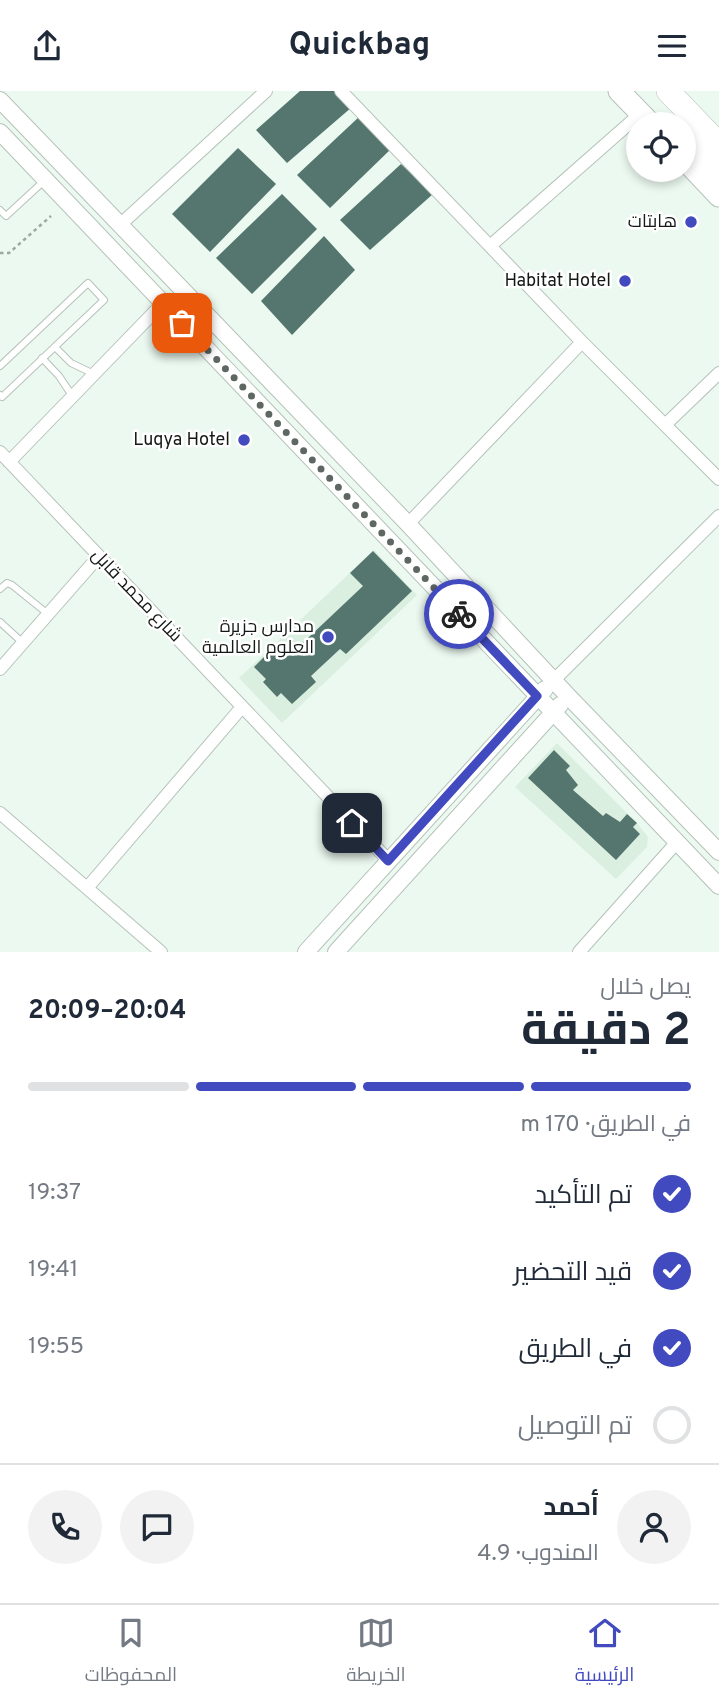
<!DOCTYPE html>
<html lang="ar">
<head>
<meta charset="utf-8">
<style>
	:root { --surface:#fff; --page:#f2f2f3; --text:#1f2937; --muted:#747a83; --line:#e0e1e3; --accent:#414abe }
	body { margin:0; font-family:Overpass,Cairo,sans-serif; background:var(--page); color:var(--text); direction:rtl; height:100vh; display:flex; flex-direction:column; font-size:26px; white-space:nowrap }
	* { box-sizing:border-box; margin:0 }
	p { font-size:23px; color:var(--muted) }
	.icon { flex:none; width:38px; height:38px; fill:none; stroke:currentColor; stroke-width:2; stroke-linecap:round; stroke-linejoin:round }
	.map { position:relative; height:861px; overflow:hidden; direction:ltr }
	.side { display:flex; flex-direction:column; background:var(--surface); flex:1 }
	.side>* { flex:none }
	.buttons { position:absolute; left:626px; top:21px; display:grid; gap:14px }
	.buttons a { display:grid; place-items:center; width:70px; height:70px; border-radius:50%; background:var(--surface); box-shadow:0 4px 10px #0003; font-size:35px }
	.pin { position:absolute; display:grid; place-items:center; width:60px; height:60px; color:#fff; margin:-30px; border-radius:14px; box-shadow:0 4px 10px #0006 }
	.courier { position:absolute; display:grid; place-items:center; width:70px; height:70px; margin:-35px; border:5px solid #414abe; border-radius:50%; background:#fff; color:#222; box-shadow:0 2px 9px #0007 }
	.summary em { font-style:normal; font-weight:700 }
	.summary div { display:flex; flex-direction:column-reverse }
	.summary { display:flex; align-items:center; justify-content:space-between; height:119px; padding:0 28px }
	h1 { font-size:46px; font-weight:700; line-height:52px }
	.bar { display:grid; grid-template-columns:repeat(4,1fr); gap:10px 7px; align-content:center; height:84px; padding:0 28px }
	.bar i { height:9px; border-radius:5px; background:var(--line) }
	.bar .active { background:var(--accent) }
	.bar p { grid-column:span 4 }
	.line { display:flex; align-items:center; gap:18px; padding:0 28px; border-top:2px solid var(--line) }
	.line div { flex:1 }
	.round { display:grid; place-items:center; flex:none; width:74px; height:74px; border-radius:37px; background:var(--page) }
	ol { padding:0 28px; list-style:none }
	li { display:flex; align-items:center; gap:21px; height:77px }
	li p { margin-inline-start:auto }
	li .icon { padding:7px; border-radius:50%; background:var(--accent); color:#fff; stroke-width:4 }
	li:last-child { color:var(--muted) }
	li i { width:38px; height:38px; border:4px solid var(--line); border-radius:50% }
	header { display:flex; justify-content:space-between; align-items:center; height:91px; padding:0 28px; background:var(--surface); font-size:32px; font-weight:700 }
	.menu { display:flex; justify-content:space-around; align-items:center; height:98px; border-top:2px solid var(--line); background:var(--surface); font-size:19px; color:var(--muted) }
	.menu a { display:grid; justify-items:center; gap:4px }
	.menu .active { color:var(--accent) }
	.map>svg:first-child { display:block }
	.built { fill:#dbefe1 }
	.building { fill:#54766e }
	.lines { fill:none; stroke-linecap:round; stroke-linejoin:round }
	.service-casing { stroke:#b5c2b9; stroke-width:8 }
	.minor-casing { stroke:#b5c2b9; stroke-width:14 }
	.tertiary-casing { stroke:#b5c2b9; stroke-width:18 }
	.primary-casing { stroke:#b5c2b9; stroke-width:23 }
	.motorway-casing { stroke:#b5c2b9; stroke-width:24 }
	.path { stroke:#9da8a1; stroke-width:2.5; stroke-dasharray:3.5 3.5; stroke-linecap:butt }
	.service { stroke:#fff; stroke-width:6 }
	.minor { stroke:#fff; stroke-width:12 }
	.tertiary { stroke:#fff; stroke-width:16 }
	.primary { stroke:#fff; stroke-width:21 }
	.motorway { stroke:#fff; stroke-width:23 }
	.done { stroke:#5f6762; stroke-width:7; stroke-dasharray:0 12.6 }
	.route { stroke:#414abe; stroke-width:9 }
	.poi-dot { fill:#414abe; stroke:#fff; stroke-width:2.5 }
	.labels { text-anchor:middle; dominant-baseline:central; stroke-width:5; stroke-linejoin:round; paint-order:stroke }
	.poi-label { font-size:18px; fill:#141916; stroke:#fff; text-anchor:end }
	.street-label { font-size:18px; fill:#141916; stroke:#fff }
</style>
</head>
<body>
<header><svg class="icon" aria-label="menu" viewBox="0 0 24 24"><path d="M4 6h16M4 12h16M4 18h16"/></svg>Quickbag<svg class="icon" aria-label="share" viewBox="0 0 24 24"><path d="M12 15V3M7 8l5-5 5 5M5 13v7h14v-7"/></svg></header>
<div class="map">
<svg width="719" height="861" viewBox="0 0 719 861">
	<rect width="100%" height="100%" fill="#ebf9f0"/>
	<path class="built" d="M374,459L417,504L282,632L239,587Z
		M557,652L637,732L648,746L647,756L616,788L515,696Z"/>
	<path class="building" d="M300,0H334L352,16L287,72L256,39Z
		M360,25L392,57L330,117L297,84Z
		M238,57L276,93L210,161L172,123Z
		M401,73L433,103L370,159L340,129Z
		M282,103L317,138L252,203L216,167Z
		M324,145L355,179L292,244L261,210Z
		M373,460L412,500L346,563L340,558L311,585L316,591L292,613L281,602L277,606L263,591L266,588L254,576L278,552L290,564L363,495L350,482Z
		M554,659L570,675L566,679L578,694L573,699L603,725L606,722L620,731L627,723L637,732L633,736L640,743L616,769L528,687Z"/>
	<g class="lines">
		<g class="service-casing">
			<path id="service" d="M0,119L6,125L44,90
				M55,256L71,272L94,283
				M42,267L59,285L73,306
				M0,275L88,192L104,209L2,306L0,304
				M0,498L7,492L12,494L48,523
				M0,531L23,552"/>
		</g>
		<g class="minor-casing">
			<path id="minor" d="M341,0L582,251L719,388
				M121,133L266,0
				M490,155L640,23
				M665,334L719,282
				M0,361L389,770
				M9,371L163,212
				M408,433L582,251
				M0,578L99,465
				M554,589L719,425
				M0,722L161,861
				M87,797L242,616
				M579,861L677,751"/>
		</g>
		<g class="tertiary-casing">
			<path id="tertiary" d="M0,9L408,433L569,606L719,761
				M0,41L719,795
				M306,861L545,598
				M336,861L560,614"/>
		</g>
		<g class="primary-casing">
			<path id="primary" d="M619,0L651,33
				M684,68L719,105"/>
		</g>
		<g class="motorway-casing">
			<path id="motorway" d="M668,0L719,53
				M684,36L719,83"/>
		</g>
		<path class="path" d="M0,162H9L51,125"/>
		<use href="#service" class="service"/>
		<use href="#minor" class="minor"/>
		<use href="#tertiary" class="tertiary"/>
		<use href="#primary" class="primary"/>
		<use href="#motorway" class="motorway"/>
	</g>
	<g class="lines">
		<path class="done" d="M182,232L459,523"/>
		<path class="route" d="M352,732L388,770L537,605L459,523"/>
	</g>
	<g class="poi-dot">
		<circle cx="691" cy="131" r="7"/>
		<circle cx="625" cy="190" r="7"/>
		<circle cx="244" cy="349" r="7"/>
		<circle cx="328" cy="546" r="7"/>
	</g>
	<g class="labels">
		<g class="poi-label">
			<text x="677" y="131">هابتات</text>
			<text x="611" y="190">Habitat Hotel</text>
			<text x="230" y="349">Luqya Hotel</text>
			<text x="314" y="536">مدارس جزيرة<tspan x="314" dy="21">العلوم العالمية</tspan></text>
		</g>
		<g class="street-label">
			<text transform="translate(136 505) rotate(46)">شارع محمد قابل</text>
		</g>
	</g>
</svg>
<div class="buttons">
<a><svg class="icon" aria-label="locate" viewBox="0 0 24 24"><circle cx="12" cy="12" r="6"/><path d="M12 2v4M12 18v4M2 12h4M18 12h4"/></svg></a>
</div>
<div class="pin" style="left:182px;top:232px;background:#ea580c"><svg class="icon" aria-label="bag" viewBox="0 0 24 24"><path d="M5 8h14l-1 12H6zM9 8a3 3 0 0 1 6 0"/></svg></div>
<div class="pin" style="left:352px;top:732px;background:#1f2937"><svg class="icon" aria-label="home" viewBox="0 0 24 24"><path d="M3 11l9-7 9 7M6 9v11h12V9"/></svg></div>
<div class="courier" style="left:459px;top:523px"><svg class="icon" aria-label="bike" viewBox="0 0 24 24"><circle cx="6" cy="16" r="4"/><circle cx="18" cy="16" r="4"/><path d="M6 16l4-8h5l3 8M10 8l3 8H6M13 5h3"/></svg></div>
</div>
<section class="side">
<div class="summary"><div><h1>2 دقيقة</h1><p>يصل خلال</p></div><em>20:04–20:09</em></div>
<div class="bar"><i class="active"></i><i class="active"></i><i class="active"></i><i></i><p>في الطريق · 170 m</p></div>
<ol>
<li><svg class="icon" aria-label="check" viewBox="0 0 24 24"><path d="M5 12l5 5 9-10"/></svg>تم التأكيد<p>19:37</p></li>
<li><svg class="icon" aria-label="check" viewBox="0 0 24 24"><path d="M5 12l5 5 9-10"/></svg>قيد التحضير<p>19:41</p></li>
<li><svg class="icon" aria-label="check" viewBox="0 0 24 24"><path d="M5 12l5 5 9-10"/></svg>في الطريق<p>19:55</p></li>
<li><i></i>تم التوصيل</li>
</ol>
<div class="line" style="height:126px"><a class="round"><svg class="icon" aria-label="person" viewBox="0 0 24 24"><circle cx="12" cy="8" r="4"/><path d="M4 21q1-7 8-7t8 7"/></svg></a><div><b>أحمد</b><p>المندوب · 4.9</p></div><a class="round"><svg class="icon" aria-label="chat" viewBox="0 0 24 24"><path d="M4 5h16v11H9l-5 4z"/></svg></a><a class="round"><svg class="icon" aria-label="phone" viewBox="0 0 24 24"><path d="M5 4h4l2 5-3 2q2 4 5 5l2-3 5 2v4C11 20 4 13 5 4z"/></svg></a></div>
</section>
<nav class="menu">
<a class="active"><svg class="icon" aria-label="home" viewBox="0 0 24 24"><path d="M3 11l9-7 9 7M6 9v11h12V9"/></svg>الرئيسية</a>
<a><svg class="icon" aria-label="map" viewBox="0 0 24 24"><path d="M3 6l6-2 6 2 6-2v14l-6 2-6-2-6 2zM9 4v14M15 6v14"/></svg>الخريطة</a>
<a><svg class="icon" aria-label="saved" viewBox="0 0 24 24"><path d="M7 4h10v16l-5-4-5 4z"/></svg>المحفوظات</a>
</nav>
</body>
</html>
